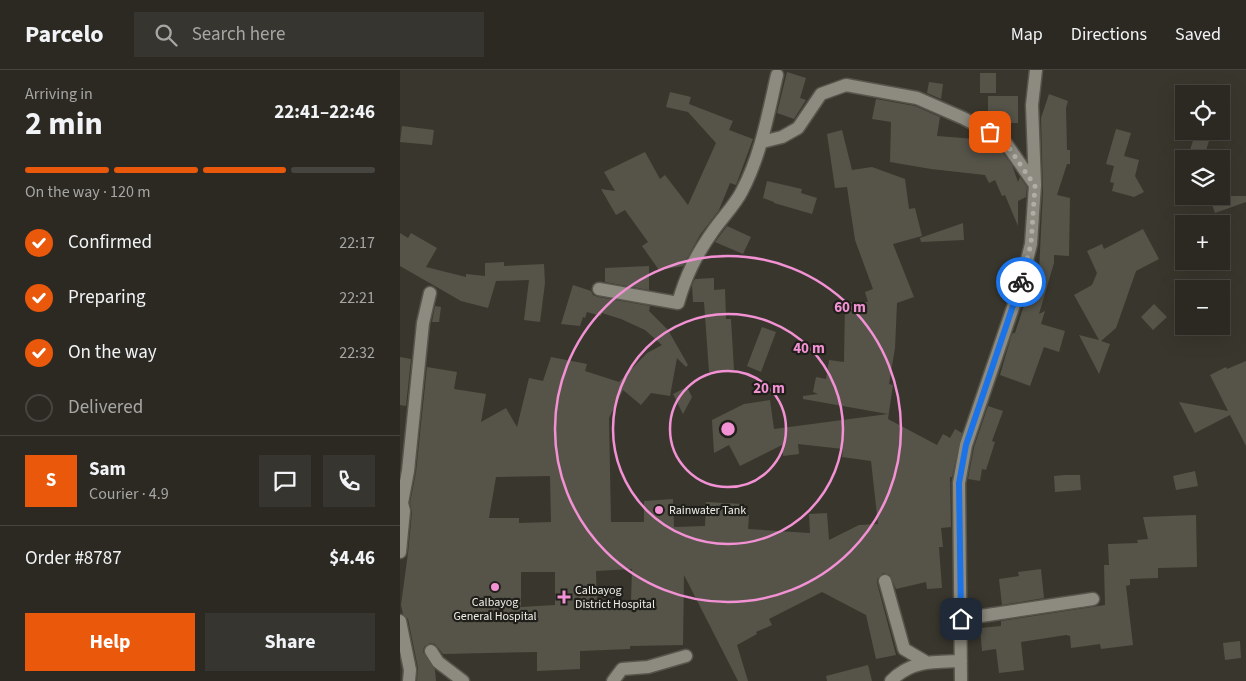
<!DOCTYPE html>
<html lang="en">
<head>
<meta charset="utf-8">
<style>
	:root { --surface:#2b2922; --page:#37352f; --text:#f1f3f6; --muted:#a6a6a5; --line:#474540; --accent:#ea580c }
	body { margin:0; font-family:"Source Sans 3",sans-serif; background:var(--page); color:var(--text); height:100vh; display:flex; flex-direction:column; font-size:19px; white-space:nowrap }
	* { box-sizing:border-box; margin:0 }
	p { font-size:16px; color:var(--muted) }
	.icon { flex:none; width:28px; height:28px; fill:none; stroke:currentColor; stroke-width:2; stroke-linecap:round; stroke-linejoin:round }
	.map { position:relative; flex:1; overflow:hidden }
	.sheet { display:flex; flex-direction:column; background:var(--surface); width:400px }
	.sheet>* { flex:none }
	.tools { position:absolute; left:775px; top:15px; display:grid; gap:10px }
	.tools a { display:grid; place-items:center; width:55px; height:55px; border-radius:0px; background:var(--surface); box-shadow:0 5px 20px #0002,0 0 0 1px var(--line); font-size:25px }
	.pin { position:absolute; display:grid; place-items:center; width:42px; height:42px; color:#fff; margin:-21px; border-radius:10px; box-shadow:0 2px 8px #0006 }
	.courier { position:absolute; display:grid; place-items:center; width:50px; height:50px; margin:-25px; border:4px solid #1a73e8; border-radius:50%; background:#fff; color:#222; box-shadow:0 1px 6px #0007 }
	.headline em { font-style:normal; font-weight:700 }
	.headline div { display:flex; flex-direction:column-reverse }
	.headline { display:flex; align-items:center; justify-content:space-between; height:85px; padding:0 25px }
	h1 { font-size:32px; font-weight:700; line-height:38px }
	.bar { display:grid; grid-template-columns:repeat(4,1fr); gap:8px 5px; align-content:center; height:60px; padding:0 25px }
	.bar i { height:6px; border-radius:4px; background:var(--line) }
	.bar .selected { background:var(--accent) }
	.bar p { grid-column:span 4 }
	.line { display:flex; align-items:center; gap:12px; padding:0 25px; border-top:1px solid var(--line) }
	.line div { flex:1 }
	.round { display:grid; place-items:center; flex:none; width:52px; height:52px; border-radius:0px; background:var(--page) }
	ol { padding:0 25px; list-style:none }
	li { display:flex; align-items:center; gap:15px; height:55px }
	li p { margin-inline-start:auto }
	li .icon { padding:5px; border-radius:50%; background:var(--accent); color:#fff; stroke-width:4 }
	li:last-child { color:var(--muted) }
	li i { width:28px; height:28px; border:2px solid var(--line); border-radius:50% }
	.action { display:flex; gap:10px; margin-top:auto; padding:10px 25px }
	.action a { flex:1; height:58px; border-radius:0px; background:var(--accent); color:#fff; font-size:20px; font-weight:700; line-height:58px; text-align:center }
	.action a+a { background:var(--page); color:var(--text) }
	header { display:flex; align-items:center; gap:30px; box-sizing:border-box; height:70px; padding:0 25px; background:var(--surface); border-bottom:1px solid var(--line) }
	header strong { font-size:24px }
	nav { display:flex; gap:28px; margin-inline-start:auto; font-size:18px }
	.search { width:350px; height:45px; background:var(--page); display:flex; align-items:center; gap:12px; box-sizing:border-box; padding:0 18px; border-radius:0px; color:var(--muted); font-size:19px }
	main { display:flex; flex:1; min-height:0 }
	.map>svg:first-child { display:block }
	.building { fill:#565449; fill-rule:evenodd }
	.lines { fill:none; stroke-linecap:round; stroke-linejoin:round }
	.minor-casing { stroke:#57554c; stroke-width:15 }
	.minor { stroke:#8d8b7f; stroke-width:12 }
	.done { stroke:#afaea6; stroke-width:5; stroke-dasharray:0 9 }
	.route { stroke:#1a73e8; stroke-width:6 }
	.ring { fill:none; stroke:#f391d5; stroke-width:2.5 }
	.poi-dot { fill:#f391d5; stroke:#201f1a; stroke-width:2 }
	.labels { text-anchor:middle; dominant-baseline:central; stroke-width:4.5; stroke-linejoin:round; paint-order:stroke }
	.poi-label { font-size:12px; fill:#efeee7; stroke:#201f1a; text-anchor:start }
	.centre { fill:#f391d5; stroke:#201f1a; stroke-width:2.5 }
	.ring-label { font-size:15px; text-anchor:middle; font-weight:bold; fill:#f391d5; stroke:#201f1a; stroke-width:4.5; stroke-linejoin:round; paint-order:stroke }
</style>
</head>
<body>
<header>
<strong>Parcelo</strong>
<div class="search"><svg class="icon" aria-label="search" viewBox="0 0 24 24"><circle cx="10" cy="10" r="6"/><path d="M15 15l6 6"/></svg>Search here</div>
<nav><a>Map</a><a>Directions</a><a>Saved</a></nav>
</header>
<main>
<section class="sheet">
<div class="headline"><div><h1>2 min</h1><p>Arriving in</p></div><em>22:41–22:46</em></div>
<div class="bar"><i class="selected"></i><i class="selected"></i><i class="selected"></i><i></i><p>On the way · 120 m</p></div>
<ol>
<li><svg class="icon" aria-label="check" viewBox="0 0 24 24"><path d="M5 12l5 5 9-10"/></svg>Confirmed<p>22:17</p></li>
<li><svg class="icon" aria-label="check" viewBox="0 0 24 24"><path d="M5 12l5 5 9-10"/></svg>Preparing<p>22:21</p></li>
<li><svg class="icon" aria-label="check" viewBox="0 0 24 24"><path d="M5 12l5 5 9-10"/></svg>On the way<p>22:32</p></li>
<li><i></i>Delivered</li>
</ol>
<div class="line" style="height:90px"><b class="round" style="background:var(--accent);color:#fff">S</b><div><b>Sam</b><p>Courier · 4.9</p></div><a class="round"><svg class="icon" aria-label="chat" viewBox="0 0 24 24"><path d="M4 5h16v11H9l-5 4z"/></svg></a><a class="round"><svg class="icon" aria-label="phone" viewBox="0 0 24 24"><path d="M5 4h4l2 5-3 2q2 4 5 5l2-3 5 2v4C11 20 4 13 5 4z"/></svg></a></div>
<div class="line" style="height:65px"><div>Order #8787</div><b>$4.46</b></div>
<div class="action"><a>Help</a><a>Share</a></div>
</section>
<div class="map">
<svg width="846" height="611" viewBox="0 0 846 611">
	<rect width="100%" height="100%" fill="#39372d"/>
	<path class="building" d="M387,2L406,8L400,28L406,30L394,49L377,43Z
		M580,3H596V23H580Z
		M529,12L543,14L541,29L527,23Z
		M270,22L291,27L289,34L333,51L329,60L353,69L336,115L330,113L319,140L300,165L283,196L259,200L242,176L248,172L225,140L216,145L201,119L215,121L204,102L245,82L260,109L265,105L288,135L316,73L288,42L266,37Z
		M649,24L668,31L666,38L667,80H670V94H667L657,125L670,128L669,186L654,185V193L639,244L645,241L641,254L665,261L659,282L644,277L630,316L600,305L611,267L613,263H615L635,201L639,202L643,120L641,48Z
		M588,26H618V53H604V57H597L588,52Z
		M476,29L515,36L540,47L537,66L588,70L597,75L612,95L618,112L620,107L627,117L626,127L618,131V156L605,125L602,126L595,110L589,113L585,105L531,99L490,92L491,52L472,49Z
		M2,56L34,60L32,75L0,72Z
		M716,59L731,63L724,86L739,90L735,106L744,122L734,127L712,121L714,113L710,112L714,96L706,94Z
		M442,60L452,100L472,97L505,109L509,139L515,138L522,166L493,174L514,227L497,233L495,278L489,314L493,315L488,349L537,375L543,364L550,368L555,359L562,363L552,407H550L551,457L541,458L543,477H539L542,518L527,519L526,512L496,519L490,505L483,503L477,509V513L496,585L476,589L466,545L422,522L369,549L372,555L356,562L357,564L337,575L348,611H338L284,505L283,575L230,576V579L180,581V599L137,601V582L43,584L35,574L30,573L24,577L23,582L35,600L36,611H17L18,598L8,549L3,544L1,535L8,483L12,442L10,433L16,402L27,297L57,302L54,319L86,324L81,352L106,338L117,357L129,308L143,311L151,287L187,294L185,301L219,312L247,283L262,275L245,260L221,249L202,243L201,246L187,242L185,248L183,247L180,256L161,254L173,215L191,221L193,225L198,227L250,236L249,241L268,260L288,295L286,297L277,288L270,326L251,323L241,335L223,320L209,348L211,452H244V431L273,429L274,457L305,456L306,432L343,434L342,445H349L348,459L410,463L409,444L427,443L429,470L459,455L478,454L471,391L442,387L443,379L398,374L399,384L383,386L382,375L340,396L329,375L314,383L312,350L344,334L370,330L374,359L488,344L403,329V326L418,324L413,322L416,307L426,309L429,290L444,292L445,232H468L465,222L473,219L455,170L447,117L435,118L427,64ZM150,406L151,452L119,453V448H89L96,407ZM232,499L231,532L197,534L196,501ZM121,502H155V535L121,537Z
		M796,61H812L805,84L790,80Z
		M367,111L402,119L401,123L417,128L412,144L374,133V132L363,128Z
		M809,126H846V132L815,143Z
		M563,153L564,170L521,172L520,168Z
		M327,156L351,167L343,184L315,172Z
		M743,159L759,189L736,201L716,258L701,271L710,274L699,304L679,265L699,270L674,225L692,215L697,203L687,181L702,174L704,179Z
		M0,163L8,168L11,163L37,178L26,197L66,207V204L85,206V193L104,192V196L144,194L145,213L140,252L124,250L129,210L96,211L88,238L61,231L0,196Z
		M249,196V220L205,212V198Z
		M314,208V220L325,219L326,249H331L334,300L309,302L304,232H293L292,215L295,209Z
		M754,234L767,247L753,260L741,247Z
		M35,236L41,237L39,252H32Z
		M362,257L376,262L361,302L347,296Z
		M0,287L11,289L6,336L0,335Z
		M846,291V376L830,345L795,363L779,332L828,341L810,305L826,297L827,299Z
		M287,317L292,327L283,344L273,324Z
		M588,336L603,341L592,371L595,372L586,400L582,399L580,411L568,409L574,377Z
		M795,401L798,416L776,420L773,406Z
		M664,405H680L681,420L655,422L654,406Z
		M796,445L797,497L758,498V508L730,509V515L726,516L733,575L701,579L700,574L671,578L670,566L666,565L621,572L624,600L599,603L596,579L582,581L580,558L601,556V551L705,535L704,495H709L708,474L738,473L737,470L748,469L743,447Z
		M641,499L644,528L602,535L599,509L619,506L618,502Z
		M840,571L841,588L825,590L823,573Z
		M468,595L472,611H427L426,606Z"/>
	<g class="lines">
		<g class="minor-casing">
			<path id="minor" d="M362,72L382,67L398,58L421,24L446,15L517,28L563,48L603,69L635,115
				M199,219L278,233C286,205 296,185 313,161C322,148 335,135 342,121C361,85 368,44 377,5
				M0,482L4,441L2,433L8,401L23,253L30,223
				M485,511L504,579L526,592
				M561,549L693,529
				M0,551L10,600L9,611
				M31,581L38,592L63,611
				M213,611L222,599L248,597L286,586
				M491,611C511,590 534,592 561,591
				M561,611L559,413L566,375L621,214L631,174L635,115L632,35L636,0"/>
		</g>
		<use href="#minor" class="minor"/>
	</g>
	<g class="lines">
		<path class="done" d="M590,62L603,69L635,116L631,174L621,212"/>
		<path class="route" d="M561,549L559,413L566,375L621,212"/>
	</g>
	<g class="ring">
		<circle cx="328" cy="359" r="58"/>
		<circle cx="328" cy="359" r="115"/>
		<circle cx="328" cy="359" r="173"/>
	</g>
	<g class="poi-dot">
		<circle cx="259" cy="440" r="5"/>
		<circle cx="95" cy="517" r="5"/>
		<path d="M161.5 519.5h5v5h5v5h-5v5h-5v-5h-5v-5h5z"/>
	</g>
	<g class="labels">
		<g class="poi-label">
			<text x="269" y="440">Rainwater Tank</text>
			<text x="175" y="520">Calbayog<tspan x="175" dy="14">District Hospital</tspan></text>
			<text x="95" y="532" text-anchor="middle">Calbayog<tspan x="95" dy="14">General Hospital</tspan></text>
		</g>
	</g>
	<circle cx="328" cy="359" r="8" class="centre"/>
	<g class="ring-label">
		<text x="450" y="242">60 m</text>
		<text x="409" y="283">40 m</text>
		<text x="369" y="323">20 m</text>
	</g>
</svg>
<div class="tools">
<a><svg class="icon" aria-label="locate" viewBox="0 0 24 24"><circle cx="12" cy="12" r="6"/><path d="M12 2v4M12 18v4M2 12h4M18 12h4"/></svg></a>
<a><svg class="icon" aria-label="layers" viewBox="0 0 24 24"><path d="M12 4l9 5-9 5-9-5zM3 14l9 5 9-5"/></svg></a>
<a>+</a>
<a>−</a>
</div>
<div class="pin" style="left:590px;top:62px;background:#ea580c"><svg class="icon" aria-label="bag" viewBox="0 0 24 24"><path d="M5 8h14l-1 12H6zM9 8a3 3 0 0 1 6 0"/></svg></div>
<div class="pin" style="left:561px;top:549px;background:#1f2937"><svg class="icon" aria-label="home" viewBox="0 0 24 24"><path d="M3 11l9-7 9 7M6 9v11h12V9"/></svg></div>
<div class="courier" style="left:621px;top:212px"><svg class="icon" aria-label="bike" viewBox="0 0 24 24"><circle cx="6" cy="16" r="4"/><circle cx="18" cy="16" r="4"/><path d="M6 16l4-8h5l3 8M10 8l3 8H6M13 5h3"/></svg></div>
</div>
</main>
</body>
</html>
